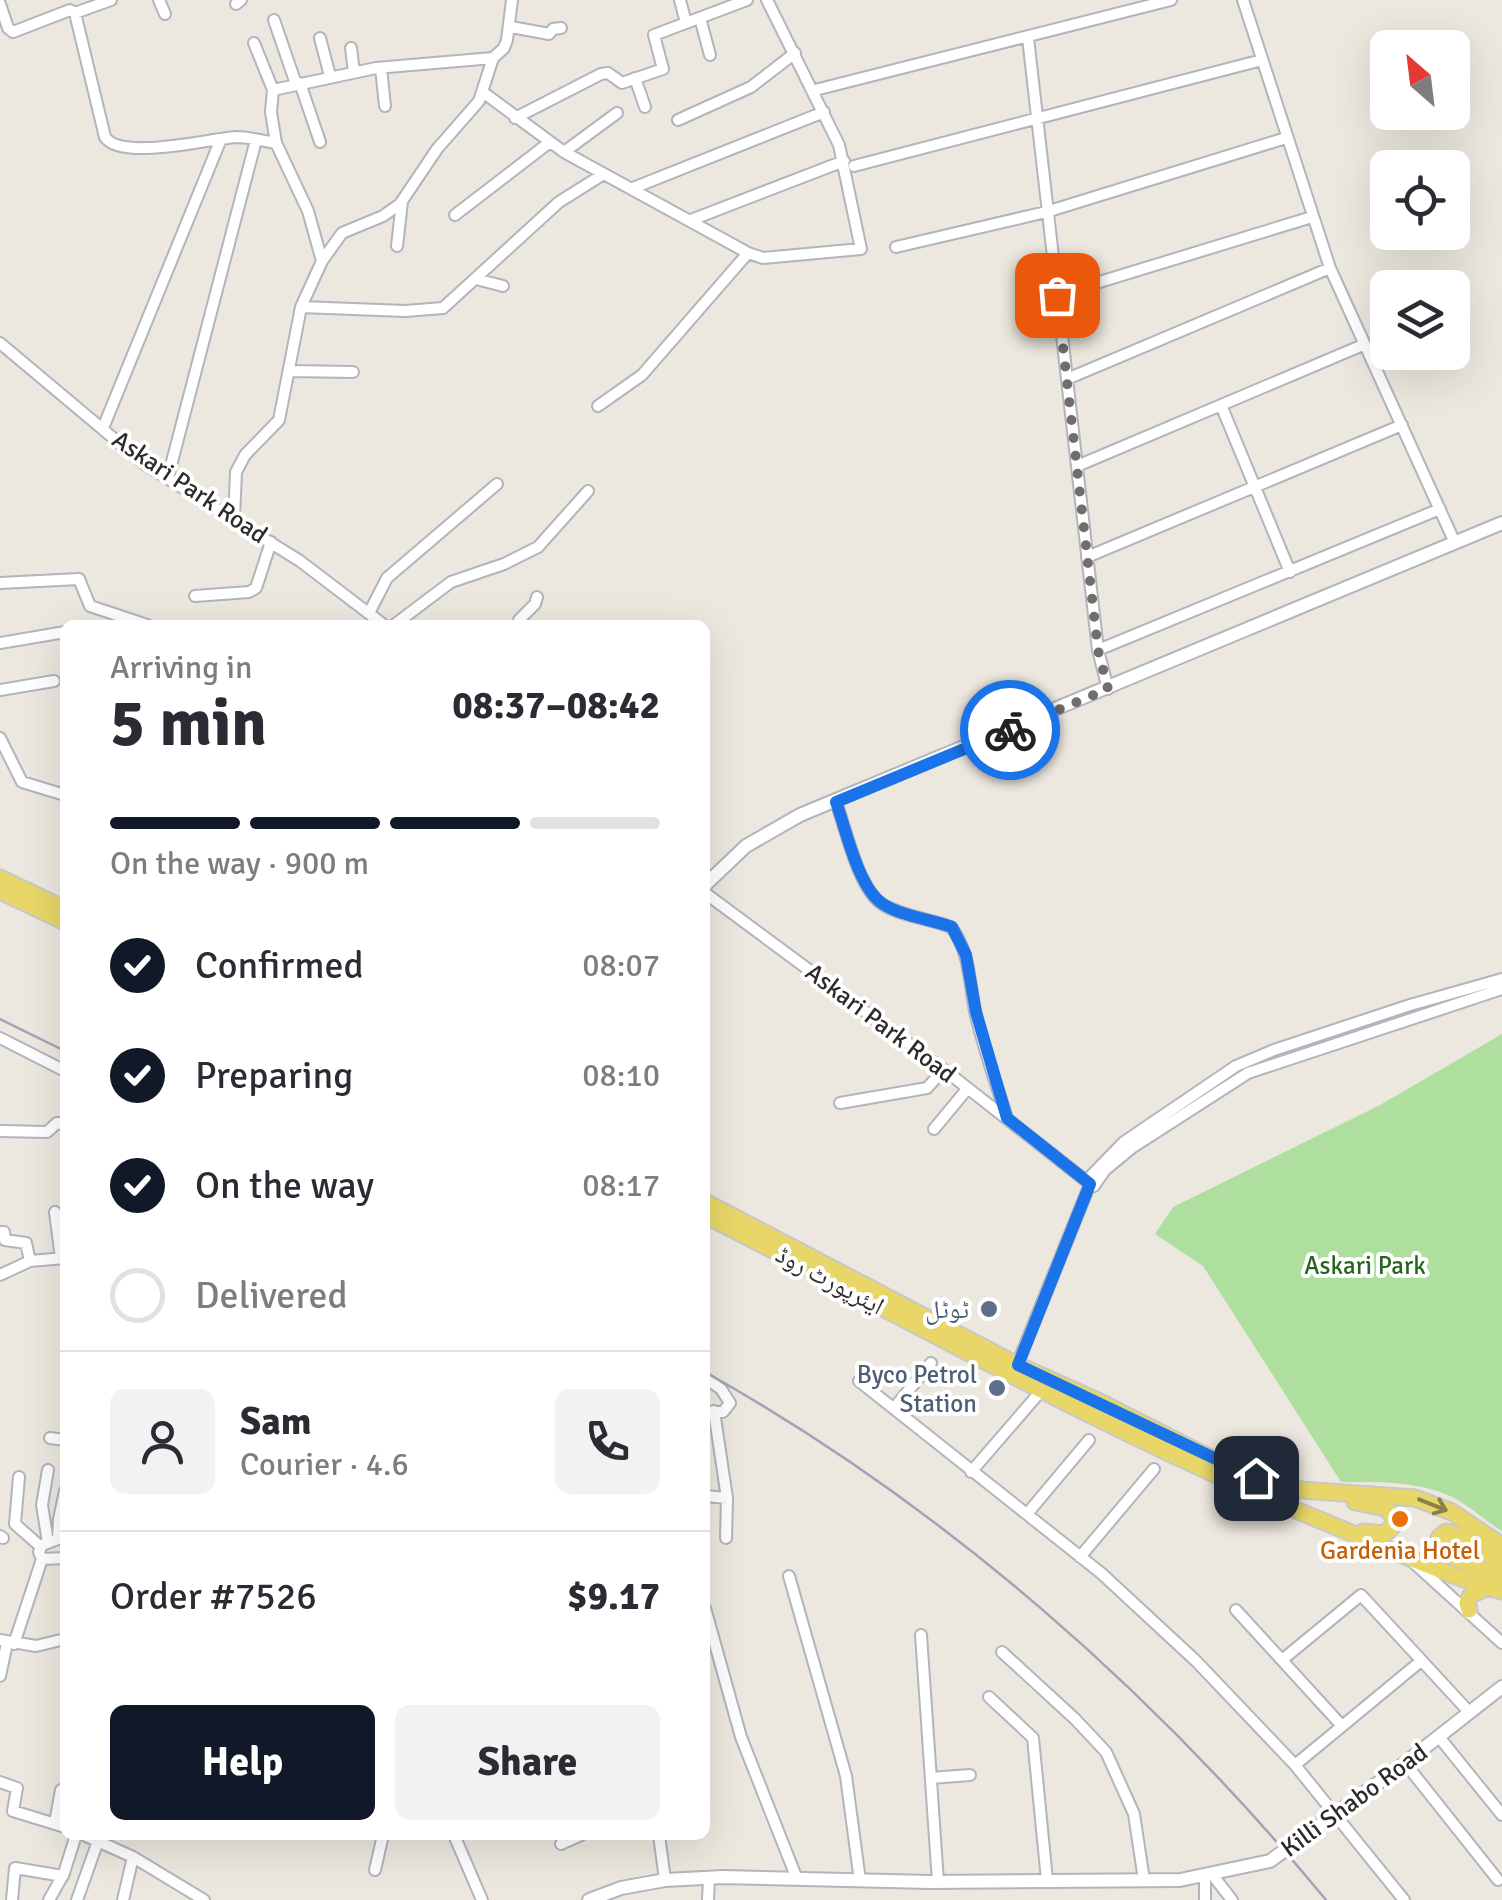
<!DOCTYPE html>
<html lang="en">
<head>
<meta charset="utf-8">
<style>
	:root { --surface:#fff; --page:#f2f2f3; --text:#2b2b33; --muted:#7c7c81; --line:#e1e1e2; --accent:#111827 }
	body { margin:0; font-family:Signika,"Noto Naskh Arabic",sans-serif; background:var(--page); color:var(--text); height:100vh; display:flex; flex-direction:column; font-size:38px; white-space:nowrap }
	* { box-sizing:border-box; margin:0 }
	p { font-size:32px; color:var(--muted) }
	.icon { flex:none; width:55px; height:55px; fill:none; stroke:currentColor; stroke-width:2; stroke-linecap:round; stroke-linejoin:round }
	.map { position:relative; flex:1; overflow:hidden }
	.side { position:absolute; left:60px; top:620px; width:650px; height:1220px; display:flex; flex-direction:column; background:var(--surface); border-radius:15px; box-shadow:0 10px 40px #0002 }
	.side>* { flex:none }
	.needle { width:65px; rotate:332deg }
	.tools { position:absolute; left:1370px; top:30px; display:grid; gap:20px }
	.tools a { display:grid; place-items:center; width:100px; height:100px; border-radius:15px; background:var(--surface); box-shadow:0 10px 40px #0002; font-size:50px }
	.pin { position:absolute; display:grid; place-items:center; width:85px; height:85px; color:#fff; margin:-42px; border-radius:20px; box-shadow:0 5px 15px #0006 }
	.courier { position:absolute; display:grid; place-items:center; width:100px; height:100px; margin:-50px; border:8px solid #1a73e8; border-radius:50%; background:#fff; color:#222; box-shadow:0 2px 12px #0007 }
	.headline em { font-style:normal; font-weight:800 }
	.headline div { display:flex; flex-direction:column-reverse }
	.headline { display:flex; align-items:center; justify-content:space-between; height:170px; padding:0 50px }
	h1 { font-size:65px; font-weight:800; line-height:75px }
	.bar { display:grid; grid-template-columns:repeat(4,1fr); gap:15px 10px; align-content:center; height:120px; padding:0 50px }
	.bar i { height:12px; border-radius:8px; background:var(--line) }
	.bar .selected { background:var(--accent) }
	.bar p { grid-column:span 4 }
	.line { display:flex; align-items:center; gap:25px; padding:0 50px; border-top:2px solid var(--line) }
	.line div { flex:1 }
	.round { display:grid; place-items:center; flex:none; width:105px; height:105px; border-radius:15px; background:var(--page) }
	ol { padding:0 50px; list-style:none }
	li { display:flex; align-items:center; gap:30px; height:110px }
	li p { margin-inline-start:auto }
	li .icon { padding:10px; border-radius:50%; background:var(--accent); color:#fff; stroke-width:4 }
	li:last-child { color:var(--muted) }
	li i { width:55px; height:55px; border:5px solid var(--line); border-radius:50% }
	.action { display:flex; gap:20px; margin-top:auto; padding:20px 50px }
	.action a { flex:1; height:115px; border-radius:15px; background:var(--accent); color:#fff; font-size:40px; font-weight:800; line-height:115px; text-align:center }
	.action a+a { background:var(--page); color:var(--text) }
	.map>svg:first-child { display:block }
	.green { fill:#afdf9f }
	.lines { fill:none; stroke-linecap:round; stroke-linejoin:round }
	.minor-casing { stroke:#b2b4be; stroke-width:14 }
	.tertiary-casing { stroke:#b2b4be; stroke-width:16 }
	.primary-casing { stroke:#c8c8c8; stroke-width:19 }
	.minor { stroke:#fff; stroke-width:10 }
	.tertiary { stroke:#fff; stroke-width:12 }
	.primary { stroke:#e8d768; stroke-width:15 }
	.rail { stroke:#a2a3b5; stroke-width:2.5 }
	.oneway { stroke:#8a824a }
	.done { stroke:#6f6e6b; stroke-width:10; stroke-dasharray:0 18 }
	.route { stroke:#1a73e8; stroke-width:12 }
	.service-dot { fill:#5c6f8a; stroke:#fff; stroke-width:4 }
	.food-dot { fill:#e8710a; stroke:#fff; stroke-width:4 }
	.labels { text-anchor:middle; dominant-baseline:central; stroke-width:8; stroke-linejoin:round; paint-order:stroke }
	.street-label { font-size:25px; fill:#2c2c2c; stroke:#fff }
	.park-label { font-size:25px; fill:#27651f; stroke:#fff }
	.service-label { font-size:25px; fill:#4e5e75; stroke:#fff; text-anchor:end }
	.food-label { font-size:25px; fill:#c56008; stroke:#fff }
</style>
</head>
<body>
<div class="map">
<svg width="1502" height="1900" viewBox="0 0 1502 1900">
	<rect width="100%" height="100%" fill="#ece8df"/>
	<path class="green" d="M1502,1034V1531C1484,1520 1469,1505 1450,1496C1416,1481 1378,1482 1341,1482L1203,1266L1155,1234L1173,1207L1380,1105Z"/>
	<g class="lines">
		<g class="minor-casing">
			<path id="minor" d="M159,0L165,14
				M680,0L686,23
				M1243,0L1330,268L1455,543
				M0,4L8,28L13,32L70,10L75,13L111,0
				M236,4L241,0
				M75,13L105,137C121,161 208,139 236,137C249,137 263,141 276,143
				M700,18L710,55
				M274,20L296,84
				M511,27L549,34L553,29L561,28
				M320,38L330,76
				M1028,38L1098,650L1108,689
				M254,43L273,90L271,112L276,143L308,211L322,261
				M351,48L354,72
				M381,68L385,106
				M635,78L645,107
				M300,83L320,142
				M273,90L376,68L493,58
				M815,90L1171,0
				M484,93L564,152L748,253L763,258L861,249L839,145L767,0
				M515,118L601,74L608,73L622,83L663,69L654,35L747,0
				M678,120L751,87L795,53
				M564,152L617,113
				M854,166L1262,60
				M633,188L824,112
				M455,215L550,142
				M691,220L844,161
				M397,246L402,202
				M896,247L1046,212L1286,138
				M476,279L503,286
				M1057,295L1312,217
				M301,307L405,311L443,308L559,202L602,175
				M0,343L143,463L300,561L384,625
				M289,371L353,372
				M1067,379L1330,268
				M1221,405L1290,572
				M598,406L642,375L748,253
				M103,428L221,139
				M1077,466L1363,345
				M168,477L256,140
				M234,518L236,472L245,455L279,420L301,307L322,261L342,233L383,216L400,204L437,149L479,101L493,58L504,48L507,40L512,0
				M1087,557L1402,425
				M0,583L79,579L90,606L147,625
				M195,596L249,592L256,588L271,542
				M369,613L387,578L497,484
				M394,625L451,582L504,564L538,547L588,491
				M519,625V620L535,604L537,597
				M0,643L65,632
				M1098,650L1440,509
				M0,690L54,681
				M0,738L22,782L65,795
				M836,802C846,829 858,888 882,904C901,916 930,919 951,927C970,951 969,982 975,1011C983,1047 996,1083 1007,1118
				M705,893L951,1075L1090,1184L1017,1365
				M0,1038L65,1071
				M840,1103L927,1088L936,1078L938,1065
				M934,1129L968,1088
				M0,1131L47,1132L57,1123L65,1124
				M1086,1181L1124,1142L1236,1066L1274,1050L1410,1005L1502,979
				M1090,1184L1094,1186L1105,1170L1133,1147L1248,1073L1502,989
				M55,1212L61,1258
				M0,1232H4L5,1240L26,1243L30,1261
				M0,1275L30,1261L65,1258
				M705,1378L721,1389L730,1403L723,1412H705
				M859,1381L1101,1573L1196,1661L1295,1765L1404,1900
				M895,1407L931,1363
				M714,1411L727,1498L726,1538
				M50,1438L65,1440
				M971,1472L1041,1391
				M19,1477L15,1524L41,1547
				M705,1496L727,1498
				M1027,1514L1089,1440
				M0,1536L3,1538
				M48,1542L42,1505L48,1470
				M1080,1557L1154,1469
				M42,1559L39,1552L42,1545L58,1539L59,1519L65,1491
				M1414,1563L1502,1643
				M789,1576L846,1776L860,1881
				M705,1608L741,1737L797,1879
				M1236,1610L1342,1726
				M921,1635L938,1882
				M0,1640L36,1646L65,1639
				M14,1644L42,1559L65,1558
				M1002,1652L1075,1719L1106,1752L1134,1814L1144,1880
				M1282,1660L1361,1595L1470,1713
				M0,1676L7,1643
				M989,1697L1033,1738L1047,1880
				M1439,1737L1502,1815
				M1405,1763L1498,1880
				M1295,1765L1421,1661
				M931,1778L970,1775
				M0,1782L17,1788L13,1811L65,1827
				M55,1823L61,1790
				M84,1835L133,1857L204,1900
				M454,1835L482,1900
				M659,1835L665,1880
				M561,1844L581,1835
				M375,1870L383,1835
				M1211,1873L1232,1900
				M1205,1875V1900
				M12,1900L15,1868L63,1876
				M49,1900L64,1873L76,1835
				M77,1900L98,1841
				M123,1900L133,1857
				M708,1900L709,1878"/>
		</g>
		<g class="tertiary-casing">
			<path id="tertiary" d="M705,885L746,846L800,815L1502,523
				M589,1900L621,1888L665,1880L723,1877L930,1882L1180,1880L1270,1861L1396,1770L1502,1687"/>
		</g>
		<g class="primary-casing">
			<path id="primary" d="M0,878L65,909
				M0,891L65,922
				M705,1202L1017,1365L1100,1402L1234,1470L1301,1490L1415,1498L1452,1512L1502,1546
				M705,1215C912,1321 1116,1437 1332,1525C1388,1548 1444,1575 1502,1591
				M1355,1502L1386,1508L1394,1518L1392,1527L1384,1534L1363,1532
				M1502,1564L1464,1537L1446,1532L1439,1538V1549L1445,1554L1502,1578
				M1469,1610L1467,1603L1471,1595L1488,1587"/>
		</g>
		<use href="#minor" class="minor"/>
		<use href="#tertiary" class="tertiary"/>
		<use href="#primary" class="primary"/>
		<path class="rail" d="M0,1019L65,1051
			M705,1372C942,1505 1153,1690 1326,1900"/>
	</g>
	<defs><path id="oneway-shaft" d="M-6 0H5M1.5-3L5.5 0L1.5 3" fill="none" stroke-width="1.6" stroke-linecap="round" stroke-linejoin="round" transform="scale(2.5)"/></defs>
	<use class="oneway" href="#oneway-shaft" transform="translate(1433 1505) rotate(22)"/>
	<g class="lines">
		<path class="done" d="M1010,730L1108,689L1098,650L1057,295"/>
		<path class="route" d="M1010,730L836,802C846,829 858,888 883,904C901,916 930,919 952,927L966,955L976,1012L1007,1118L1090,1184L1018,1365L1256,1478"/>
	</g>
	<g class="service-dot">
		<circle cx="989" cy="1309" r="10"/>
		<circle cx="997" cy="1388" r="10"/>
	</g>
	<circle class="food-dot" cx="1400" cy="1519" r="10"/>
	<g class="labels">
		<g class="street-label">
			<text transform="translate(190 487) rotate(34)">Askari Park Road</text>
			<text transform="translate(881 1023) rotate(37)">Askari Park Road</text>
			<text transform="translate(830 1280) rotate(28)">ایئرپورٹ روڈ</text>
			<text transform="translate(1354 1800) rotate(-36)">Killi Shabo Road</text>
		</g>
		<g class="park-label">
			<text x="1365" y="1265">Askari Park</text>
		</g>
		<g class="service-label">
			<text x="969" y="1309">ٹوٹل</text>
			<text x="977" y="1374">Byco Petrol<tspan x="977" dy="29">Station</tspan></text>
		</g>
		<g class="food-label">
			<text x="1400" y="1550">Gardenia Hotel</text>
		</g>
	</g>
</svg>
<div class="tools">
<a><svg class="needle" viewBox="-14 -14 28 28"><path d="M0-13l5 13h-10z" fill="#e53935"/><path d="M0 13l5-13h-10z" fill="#7c7c81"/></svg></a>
<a><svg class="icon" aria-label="locate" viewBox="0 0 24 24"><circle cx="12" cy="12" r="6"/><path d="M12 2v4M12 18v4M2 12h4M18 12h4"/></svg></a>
<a><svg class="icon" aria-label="layers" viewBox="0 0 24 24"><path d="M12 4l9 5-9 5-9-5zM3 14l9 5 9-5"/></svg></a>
</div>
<div class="pin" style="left:1057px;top:295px;background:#ea580c"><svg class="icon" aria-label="bag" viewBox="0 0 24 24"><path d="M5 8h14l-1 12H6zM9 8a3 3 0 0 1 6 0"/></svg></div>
<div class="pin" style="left:1256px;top:1478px;background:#1f2937"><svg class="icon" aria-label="home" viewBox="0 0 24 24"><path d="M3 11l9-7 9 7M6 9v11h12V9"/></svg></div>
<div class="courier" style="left:1010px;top:730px"><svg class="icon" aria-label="bike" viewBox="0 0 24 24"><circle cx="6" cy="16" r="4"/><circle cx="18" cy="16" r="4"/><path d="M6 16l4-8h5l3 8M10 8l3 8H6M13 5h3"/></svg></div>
<section class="side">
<div class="headline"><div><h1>5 min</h1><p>Arriving in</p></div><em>08:37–08:42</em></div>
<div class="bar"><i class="selected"></i><i class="selected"></i><i class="selected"></i><i></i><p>On the way · 900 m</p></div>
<ol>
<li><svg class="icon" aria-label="check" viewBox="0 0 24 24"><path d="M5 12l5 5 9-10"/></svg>Confirmed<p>08:07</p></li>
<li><svg class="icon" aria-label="check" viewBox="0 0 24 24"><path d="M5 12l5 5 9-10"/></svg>Preparing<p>08:10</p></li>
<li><svg class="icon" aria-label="check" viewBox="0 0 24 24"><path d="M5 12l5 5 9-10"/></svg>On the way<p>08:17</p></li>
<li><i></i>Delivered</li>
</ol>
<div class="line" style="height:180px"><a class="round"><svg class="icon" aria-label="person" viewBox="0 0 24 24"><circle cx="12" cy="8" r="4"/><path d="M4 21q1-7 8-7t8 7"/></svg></a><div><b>Sam</b><p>Courier · 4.6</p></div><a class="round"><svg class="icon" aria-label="phone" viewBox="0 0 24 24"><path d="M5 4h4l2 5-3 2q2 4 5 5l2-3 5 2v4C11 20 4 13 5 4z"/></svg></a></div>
<div class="line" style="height:130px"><div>Order #7526</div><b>$9.17</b></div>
<div class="action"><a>Help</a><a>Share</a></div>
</section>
</div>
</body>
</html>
